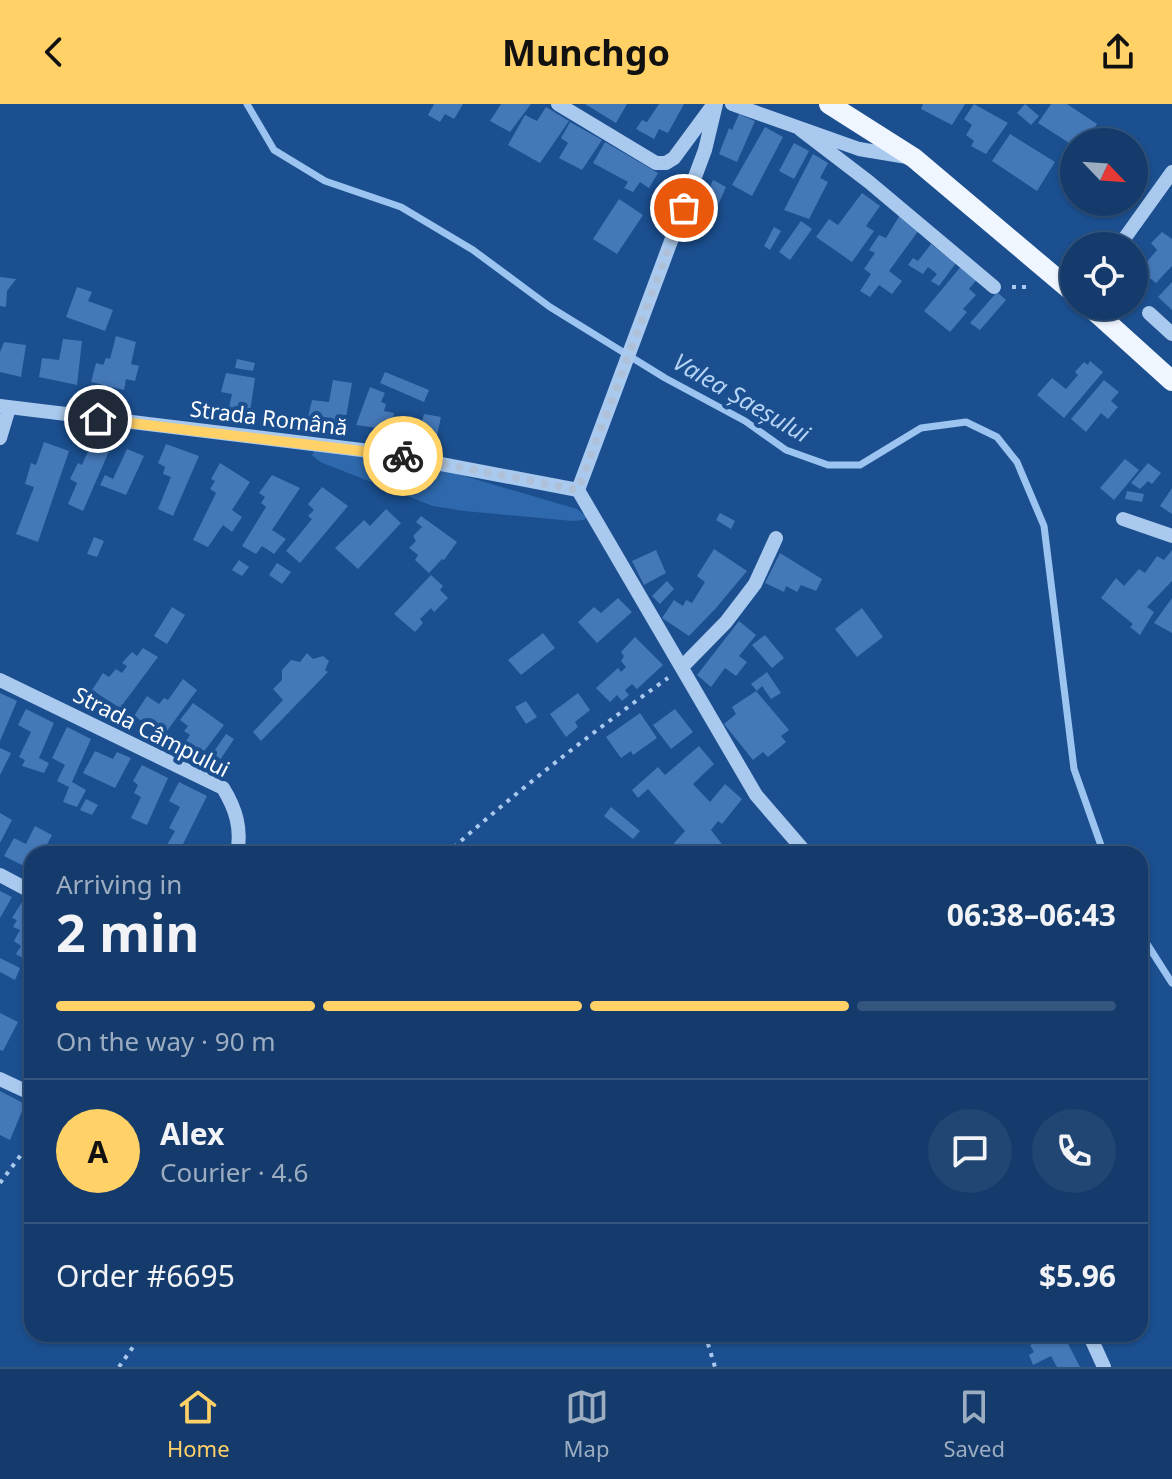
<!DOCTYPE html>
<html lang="en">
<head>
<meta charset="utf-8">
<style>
	:root { --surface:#143b6b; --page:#214673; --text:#f1f3f6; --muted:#9dadc1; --line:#33557e; --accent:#ffd166 }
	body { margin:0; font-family:"Noto Sans",sans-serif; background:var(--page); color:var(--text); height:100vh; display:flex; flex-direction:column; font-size:30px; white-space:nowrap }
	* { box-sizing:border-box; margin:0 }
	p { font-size:26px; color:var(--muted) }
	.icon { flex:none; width:44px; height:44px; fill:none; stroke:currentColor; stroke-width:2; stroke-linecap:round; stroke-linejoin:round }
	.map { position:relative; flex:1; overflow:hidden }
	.details { position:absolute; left:24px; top:742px; width:1124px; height:496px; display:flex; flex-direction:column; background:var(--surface); border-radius:24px; box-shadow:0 2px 6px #0004,0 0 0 2px var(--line) }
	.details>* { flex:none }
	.needle { width:52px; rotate:115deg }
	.controls { position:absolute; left:1060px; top:24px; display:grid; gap:16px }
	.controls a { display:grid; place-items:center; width:88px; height:88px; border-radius:50%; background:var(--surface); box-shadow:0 2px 6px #0004,0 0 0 2px var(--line); font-size:40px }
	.pin { position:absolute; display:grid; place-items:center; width:68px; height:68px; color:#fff; margin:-34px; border:4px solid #fff; border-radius:50%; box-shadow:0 2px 8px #0007 }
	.courier { position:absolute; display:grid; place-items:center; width:80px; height:80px; margin:-40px; border:6px solid #ffd166; border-radius:50%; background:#fff; color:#222; box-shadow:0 2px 10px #0007 }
	.summary em { font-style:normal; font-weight:700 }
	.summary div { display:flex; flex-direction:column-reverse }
	.summary { display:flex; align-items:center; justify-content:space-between; height:136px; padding:0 32px }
	h1 { font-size:52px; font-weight:700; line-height:60px }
	.bar { display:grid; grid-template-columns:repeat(4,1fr); gap:12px 8px; align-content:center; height:96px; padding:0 32px }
	.bar i { height:10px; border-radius:6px; background:var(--line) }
	.bar .selected { background:var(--accent) }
	.bar p { grid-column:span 4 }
	.line { display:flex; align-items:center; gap:20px; padding:0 32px; border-top:2px solid var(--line) }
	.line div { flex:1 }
	.round { display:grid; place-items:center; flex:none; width:84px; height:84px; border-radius:42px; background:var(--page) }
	header { display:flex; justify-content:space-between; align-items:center; height:104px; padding:0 32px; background:var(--accent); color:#111; font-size:36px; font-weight:700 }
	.tab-bar { display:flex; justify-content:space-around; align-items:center; height:112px; border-top:2px solid var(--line); background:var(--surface); font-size:22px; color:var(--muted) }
	.tab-bar a { display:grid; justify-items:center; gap:4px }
	.tab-bar .selected { color:var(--accent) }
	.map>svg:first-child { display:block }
	.green { fill:#2e69ad }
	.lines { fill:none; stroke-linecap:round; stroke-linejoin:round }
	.stream { stroke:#9cc4f0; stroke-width:7 }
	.building { fill:#4478b7 }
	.path { stroke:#a9c9ee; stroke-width:4; stroke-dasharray:4 6; stroke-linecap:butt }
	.minor { stroke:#a9c9ee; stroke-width:14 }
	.major { stroke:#f0f6ff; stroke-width:20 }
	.done { stroke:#afc1d8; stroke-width:8; stroke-dasharray:0 14.4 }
	.route { stroke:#ffd166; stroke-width:10 }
	.labels { text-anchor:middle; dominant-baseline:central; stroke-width:8; stroke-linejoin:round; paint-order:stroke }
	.street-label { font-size:22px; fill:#fff; stroke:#1b4f8f }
	.water-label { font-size:24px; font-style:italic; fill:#b5d3f5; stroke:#1b4f8f }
</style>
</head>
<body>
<header><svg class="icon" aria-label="back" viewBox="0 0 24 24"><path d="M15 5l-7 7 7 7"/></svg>Munchgo<svg class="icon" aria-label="share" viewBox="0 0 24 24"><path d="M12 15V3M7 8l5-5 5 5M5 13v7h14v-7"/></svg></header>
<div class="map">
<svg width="1172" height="1263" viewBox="0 0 1172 1263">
	<rect width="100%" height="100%" fill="#1b4f8f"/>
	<path class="green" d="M315,346L367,352L454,369L577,405L587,413L584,416L573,417L464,407L433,402L320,358L312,351Z"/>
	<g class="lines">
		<path class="stream" d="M247,0L274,46L325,77L401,103L473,146L550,203L665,274L745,317L786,346L828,361H860L921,324L966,318L997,333L1017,358L1044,422L1074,665L1104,750
			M1140,829L1172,879"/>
	</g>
	<path class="building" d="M434,0H463L454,15L445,10L440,18L428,11Z
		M501,0H531L510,28L490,17Z
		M585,0H627L616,19Z
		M659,0H684L668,29L659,25L654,35L636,25L642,16L647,18Z
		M923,0H965L952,21L921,5Z
		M974,0L1008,19L986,50L971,42L974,37L966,31L972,21L964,15Z
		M1025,0L1039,12L1031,21L1017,9Z
		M1051,0H1067L1097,20L1087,36L1091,38H1074V42L1038,19Z
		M546,3L569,17L540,59L508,41L525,11L537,17Z
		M739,10L755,17L737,58L719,50L729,24L732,26Z
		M570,18L602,36L582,66L559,54L568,39L561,34Z
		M765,23L783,33L752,92L732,81Z
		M1010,30L1055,58L1037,87L992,57Z
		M605,38L658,69L649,84L640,78L633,88L624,84L628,78L593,59Z
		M794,39L809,47L794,75L779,67Z
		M813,50L828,59L820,74L828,78L809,115L784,106Z
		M713,76L726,83L707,126L694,118Z
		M862,89L880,102L866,122L874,127L852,158L816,133L829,115L838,121Z
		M619,95L643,111L617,150L593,135Z
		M900,111L919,126L889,167L902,177L892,190L879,181L870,193L860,187L871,170L864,165L875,149L869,146L879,131L886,134Z
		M801,117L812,125L790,156L779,148Z
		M774,123L781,127L770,146L764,142Z
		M1162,128L1172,135V162L1156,179L1140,166L1157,146L1151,139Z
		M931,140L956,159L939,182L931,177L937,170L928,163L923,170L908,161L913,154L918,157Z
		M963,160L979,173L969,185L976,191L963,205L967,208L950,228L924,207Z
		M0,173L16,175L7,187L6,203L0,202Z
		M1172,178V206L1158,193Z
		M77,183L92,188L88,197L113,206L105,227L66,213Z
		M997,188L1006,196L980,226L970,219Z
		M116,232L136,238L131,260L139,262L135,277L126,275L124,286L91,278L96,259L103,261L106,254L110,255Z
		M63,235L82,237L77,281L39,273L42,254L59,256Z
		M4,238L26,241L21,273L0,268V248Z
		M237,255L255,259L253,267L235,264Z
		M1090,257L1103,268L1064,314L1037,291L1052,274L1066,285L1078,271L1075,268L1084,258L1088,261Z
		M385,268L429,286L424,298L380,279Z
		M226,269L255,274L250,308L229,303L232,290L221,288Z
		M333,276L352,279L345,319L308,313L312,296L329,298Z
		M1104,276L1119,288L1111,297L1118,303L1108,315L1101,309L1086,328L1071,315Z
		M370,283L385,289L381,298L386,300L384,307L394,309L391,326L356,321Z
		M424,310L441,313L436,336L418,332Z
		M44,338L69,347L38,438L16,430L34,383L25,380L31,359L36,361Z
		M92,338L110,345L83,407L68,400L77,379L70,375L78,359L82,361Z
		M166,340L199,352L173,412L158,405L171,373L163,370L165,363L158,359Z
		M127,345L144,352L126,391L100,381L105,371L113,375Z
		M1125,355L1139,366L1114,396L1100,384Z
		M220,359L250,378L232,406L242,413L232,428L223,421L208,443L193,436L216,389L210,385L215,377L211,375Z
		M1148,359L1161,369L1152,380L1148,377L1140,385L1131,379Z
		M272,371L300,384L272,426L286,435L274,450L262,442L256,450L242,442L266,403L261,399L265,393L259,389Z
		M322,383L348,402L300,459L286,447L312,415L308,412L314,406L308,400Z
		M1172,384V410L1160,402Z
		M1127,387L1144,390L1142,398L1125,395Z
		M386,405L401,419L358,465L335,444L364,416L370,422Z
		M720,409L735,417L731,425L716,416Z
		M421,412L457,438L444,456L442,455L429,469L415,456L418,451L409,444L416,437L413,432L422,423L416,418Z
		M94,433L104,437L97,453L87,450Z
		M714,445L747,467L716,504L689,532L662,514L674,496L683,502L686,496L692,499L705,478L697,472Z
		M656,446L666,469L644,481L632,457Z
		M1172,446V477L1147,503L1154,508L1140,531L1130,523L1133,520L1101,494L1116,474L1124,482L1139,465L1145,469L1157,452L1164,456Z
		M780,449L822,475L816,487L801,481L797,488L786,482L784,488L765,479Z
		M239,456L249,463L242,472L232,466Z
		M277,459L291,468L282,480L269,471Z
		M431,471L443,482L440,486L448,494L434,508L431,504L420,515L423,519L415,528L394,510Z
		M667,477L674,485L660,500L652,492Z
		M618,494L632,508L597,539L578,518L594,503L601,509Z
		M1172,494V529L1154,519Z
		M172,503L185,511L167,540L154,532Z
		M862,504L883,533L857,553L835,525Z
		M739,517L756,531L739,552L747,558L736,572L725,564L711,583L697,571Z
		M543,529L555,544L521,571L508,556Z
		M765,531L784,554L772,564L752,541Z
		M635,533L663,561L637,585L632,580L625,586L629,591L622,597L617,591L610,598L596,584L618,564L621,568L626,563L621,557L624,552L621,548Z
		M143,544L158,553L120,604L92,586L103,569L109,573L116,565L122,569L127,562L122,559L132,548L137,552Z
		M307,549L313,555L323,552L329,557L325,566L328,568L261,637L253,628L283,596L273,585L282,576V566L291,556L300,558Z
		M767,568L781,589L771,595L762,582L757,587L751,580Z
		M183,575L197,586L164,631L134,612L147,592L159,600L164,594L168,596Z
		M756,587L789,626L781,632L786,638L768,653L763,648L753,656L724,620L736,610L732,603Z
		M0,589L17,597L0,637Z
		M578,589L590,606L575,618L578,623L566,633L550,610Z
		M526,597L537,613L526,620L515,603Z
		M193,599L224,621L202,650L184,640L190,631L184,627L188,622L180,616Z
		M26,605L54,619L39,654L49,659L44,669L22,662L25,656L19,653L31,628L18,621Z
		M675,605L693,628L671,645L653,621Z
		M640,609L657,634L633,651L631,647L621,654L606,633Z
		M67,623L91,635L72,678L86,686L77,703L63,698L69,683L57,677L65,661L52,654Z
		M226,630L234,635L218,659L210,653Z
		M699,642L714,660L693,680L710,698L725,680L742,695L722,720L718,717L711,726L725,744L718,750H706L698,742L690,750H683L674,739L685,727L648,685L638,694L632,686L658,663L665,671Z
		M0,644L11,649L0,671Z
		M95,647L113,655L117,648L131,654L115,684L83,669Z
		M142,661L168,674L147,721L131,714L141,693L134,689L138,681L133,677Z
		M179,678L207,692L179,748L167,741L175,727L169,724L180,703L169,697Z
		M86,695L98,701L92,711L80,706Z
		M611,703L640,727L633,735L604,712Z
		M0,709L12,716L0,739Z
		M35,722L52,731L42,750H32V766L4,752L14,734L26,740Z
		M0,787L12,793L0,814Z
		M22,798L32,803V846L26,856L16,850L21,842L14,837L20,826L13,823L17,816L12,814Z
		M0,854L20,864L15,876L0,868Z
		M0,909L18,918L3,947L0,946Z
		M30,942L32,943V962L22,956Z
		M0,987L25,1000L10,1036L0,1031Z
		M1031,1230H1063L1080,1263H1057L1051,1252L1033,1261L1029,1251L1034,1248L1030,1241L1036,1238Z"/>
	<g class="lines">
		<path class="path" d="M1012,183H1031
			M446,750C517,687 591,629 668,574
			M0,1079L32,1036
			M705,1230L715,1263
			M119,1263L142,1230"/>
		<path class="minor" d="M558,0L656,59H666L674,54L713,1
			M732,0L859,45L907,53
			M801,26L869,78L994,183
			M1119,142L1172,68
			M1149,209L1172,230
			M0,302L378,348L578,386L756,691L807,750
			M0,334L9,304
			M578,386L705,46L716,0
			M1123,415L1172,432
			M682,563L726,518L755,480L776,434
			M0,576L223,684C236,705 242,725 237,750
			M0,771L32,788
			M0,975L32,990
			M1089,1230L1104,1263"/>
		<path class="major" d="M829,0L914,54L1074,189
			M1089,202L1172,277"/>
	</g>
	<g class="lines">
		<path class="done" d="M403,352L578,386L684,104"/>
		<path class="route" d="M98,315L403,352"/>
	</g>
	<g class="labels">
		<g class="street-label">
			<text transform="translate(269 313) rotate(7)">Strada Română</text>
			<text transform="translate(152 627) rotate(27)">Strada Câmpului</text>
		</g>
		<g class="water-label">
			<text transform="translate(742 293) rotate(30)">Valea Șaeșului</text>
		</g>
	</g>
</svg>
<div class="controls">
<a><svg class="needle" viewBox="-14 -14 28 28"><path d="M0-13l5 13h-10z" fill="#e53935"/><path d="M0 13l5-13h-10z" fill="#9dadc1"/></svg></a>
<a><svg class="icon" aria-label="locate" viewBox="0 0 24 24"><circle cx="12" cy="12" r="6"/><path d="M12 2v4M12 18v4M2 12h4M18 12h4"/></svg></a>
</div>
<div class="pin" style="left:684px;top:104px;background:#ea580c"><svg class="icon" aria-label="bag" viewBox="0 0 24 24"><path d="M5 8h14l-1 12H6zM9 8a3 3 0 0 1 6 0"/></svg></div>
<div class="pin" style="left:98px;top:315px;background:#1f2937"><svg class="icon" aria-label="home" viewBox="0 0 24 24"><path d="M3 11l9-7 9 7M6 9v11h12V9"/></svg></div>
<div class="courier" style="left:403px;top:352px"><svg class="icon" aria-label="bike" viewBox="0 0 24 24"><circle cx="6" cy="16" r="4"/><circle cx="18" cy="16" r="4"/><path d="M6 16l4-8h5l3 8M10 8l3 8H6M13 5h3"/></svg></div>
<section class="details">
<div class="summary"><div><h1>2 min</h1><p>Arriving in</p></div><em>06:38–06:43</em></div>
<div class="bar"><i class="selected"></i><i class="selected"></i><i class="selected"></i><i></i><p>On the way · 90 m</p></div>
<div class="line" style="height:144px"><b class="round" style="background:var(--accent);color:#111">A</b><div><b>Alex</b><p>Courier · 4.6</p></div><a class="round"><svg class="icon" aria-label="chat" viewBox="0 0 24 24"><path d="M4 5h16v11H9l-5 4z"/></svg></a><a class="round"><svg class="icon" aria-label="phone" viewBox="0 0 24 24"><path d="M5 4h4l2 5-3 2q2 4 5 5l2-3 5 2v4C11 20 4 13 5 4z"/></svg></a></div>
<div class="line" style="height:104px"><div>Order #6695</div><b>$5.96</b></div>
</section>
</div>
<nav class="tab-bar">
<a class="selected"><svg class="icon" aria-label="home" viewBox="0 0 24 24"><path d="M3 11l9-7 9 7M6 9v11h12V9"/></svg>Home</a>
<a><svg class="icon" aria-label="map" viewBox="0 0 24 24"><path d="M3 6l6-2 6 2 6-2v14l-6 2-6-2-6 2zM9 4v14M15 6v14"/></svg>Map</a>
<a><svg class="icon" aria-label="saved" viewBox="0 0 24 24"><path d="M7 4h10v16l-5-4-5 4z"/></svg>Saved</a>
</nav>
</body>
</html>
